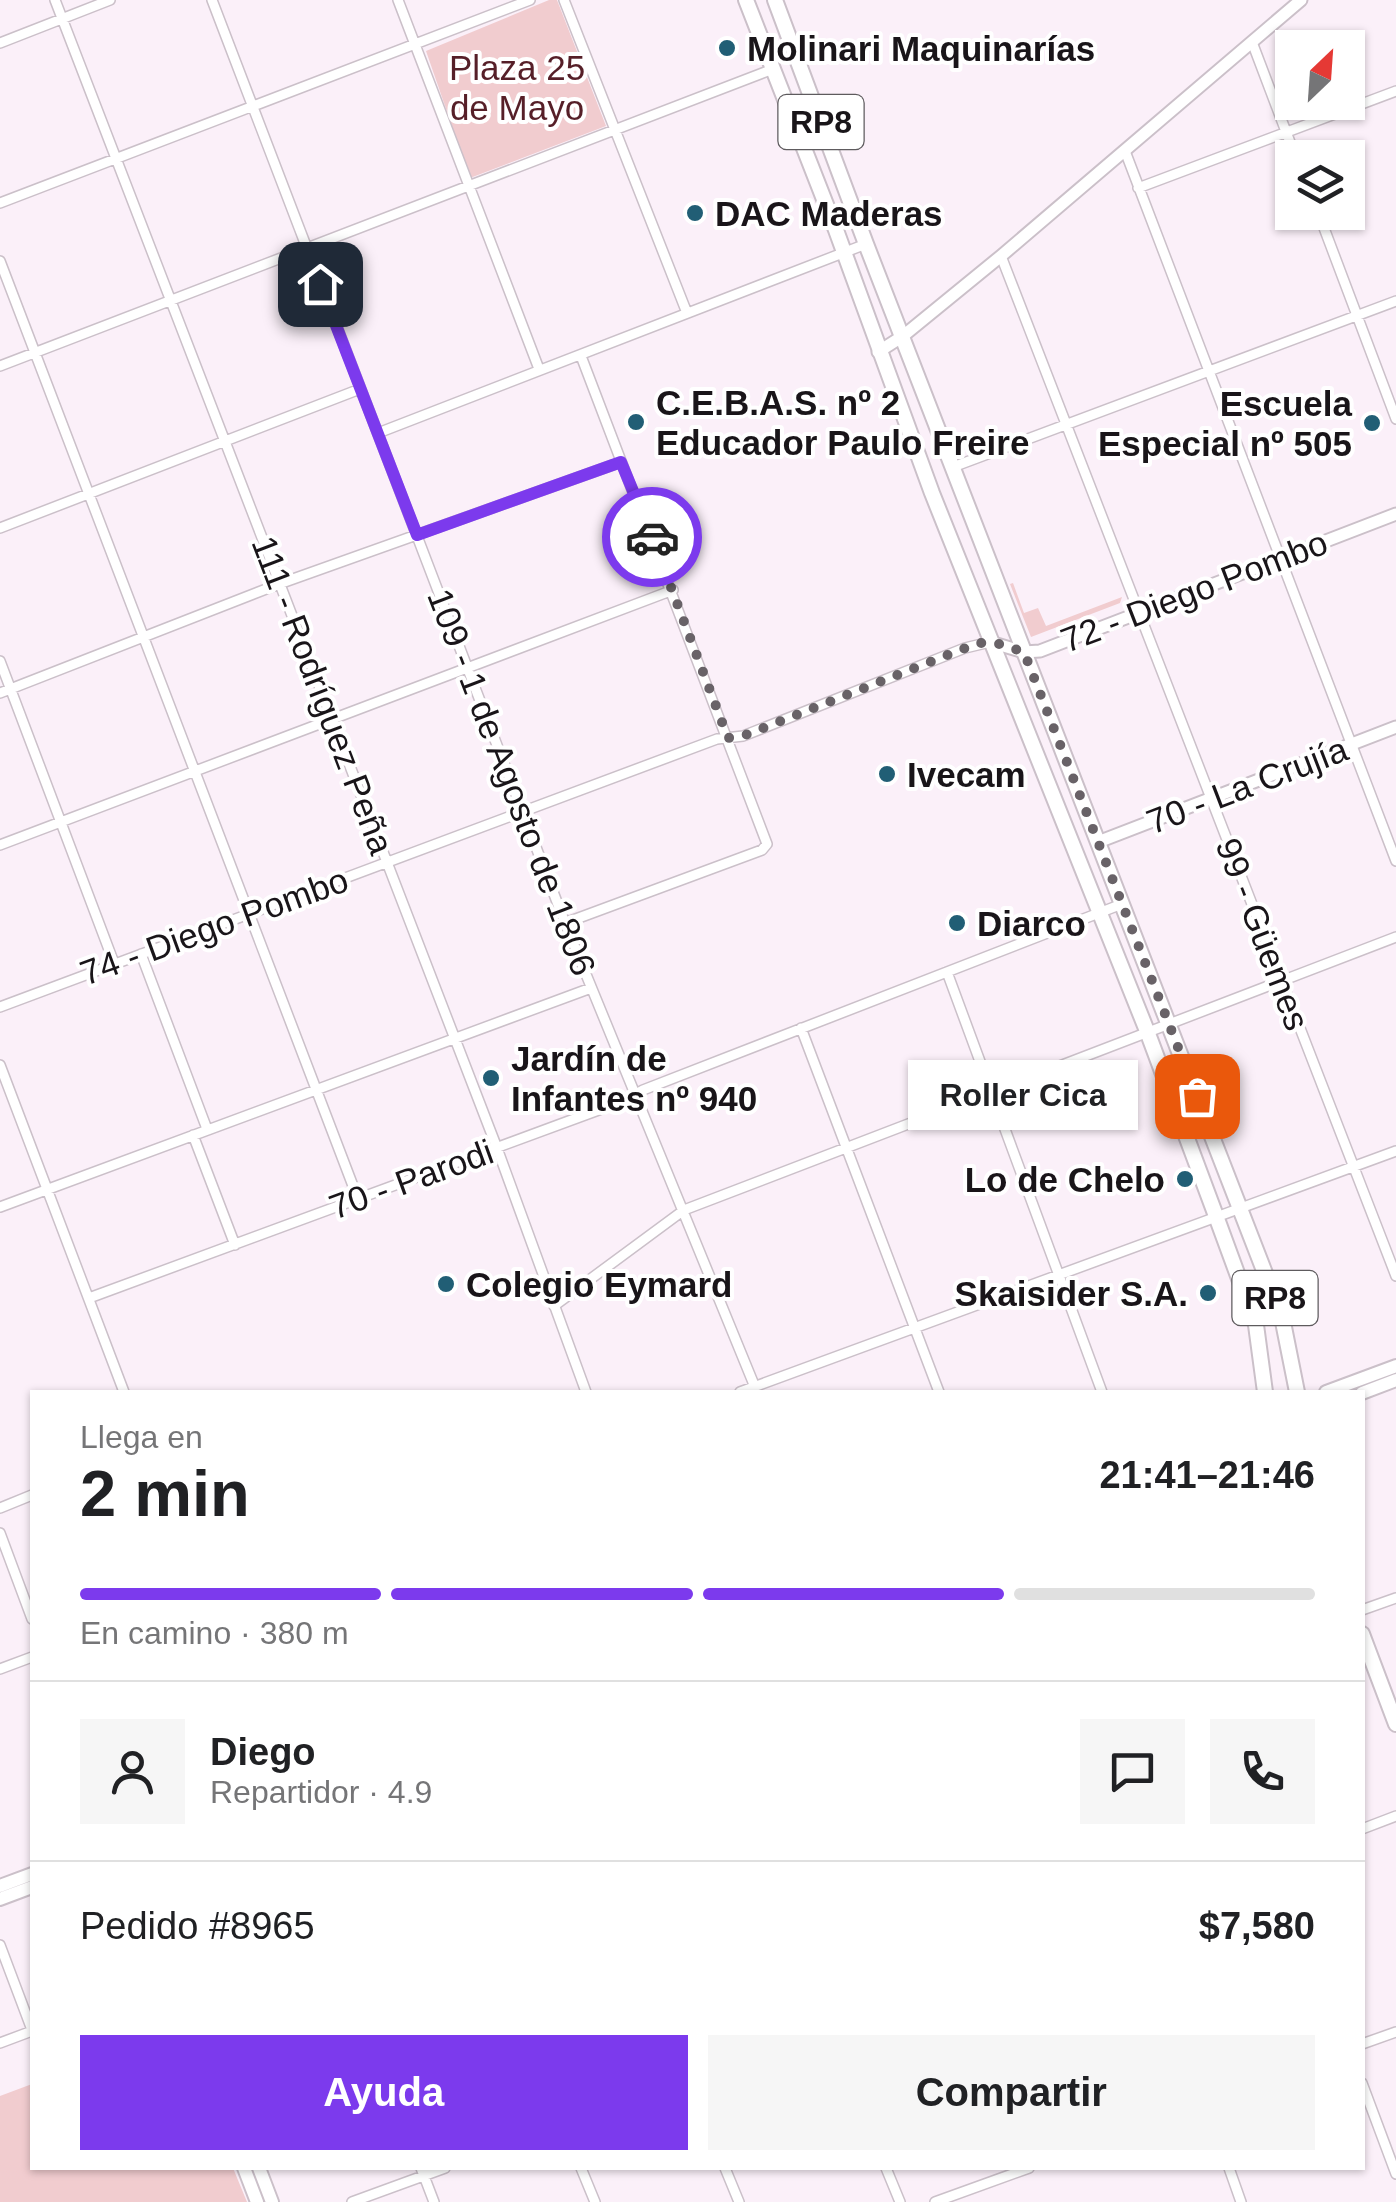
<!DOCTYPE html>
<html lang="es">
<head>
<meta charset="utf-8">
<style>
	:root { --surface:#fff; --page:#f6f6f6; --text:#202124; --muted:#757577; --line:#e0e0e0; --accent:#7c3aed }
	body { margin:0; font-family:Arial,sans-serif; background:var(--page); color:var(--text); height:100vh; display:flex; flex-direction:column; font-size:38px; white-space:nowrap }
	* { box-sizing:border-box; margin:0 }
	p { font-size:32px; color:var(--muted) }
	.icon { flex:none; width:55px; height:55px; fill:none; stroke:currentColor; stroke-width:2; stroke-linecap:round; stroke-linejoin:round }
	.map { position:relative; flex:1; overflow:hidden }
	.drawer { position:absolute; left:30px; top:1390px; width:1335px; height:780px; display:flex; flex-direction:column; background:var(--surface); border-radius:0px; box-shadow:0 2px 8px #0004 }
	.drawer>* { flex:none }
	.needle { width:65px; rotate:25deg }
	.fabs { position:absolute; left:1275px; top:30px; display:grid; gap:20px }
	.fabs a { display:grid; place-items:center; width:90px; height:90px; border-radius:0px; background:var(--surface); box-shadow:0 2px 8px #0004; font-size:50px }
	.pin { position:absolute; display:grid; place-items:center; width:85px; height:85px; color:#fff; margin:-42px; border-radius:20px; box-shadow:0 5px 15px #0006 }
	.courier { position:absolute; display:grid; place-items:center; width:100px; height:100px; margin:-50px; border:8px solid #7c3aed; border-radius:50%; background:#fff; color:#222; box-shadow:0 2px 12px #0007 }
	.bubble { position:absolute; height:70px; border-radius:0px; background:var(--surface); box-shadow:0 2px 8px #0004; font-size:32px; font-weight:800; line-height:70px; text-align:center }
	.summary em { font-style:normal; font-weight:800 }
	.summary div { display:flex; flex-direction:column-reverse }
	.summary { display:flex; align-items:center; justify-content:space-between; height:170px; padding:0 50px }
	h1 { font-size:65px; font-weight:800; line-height:75px }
	.bar { display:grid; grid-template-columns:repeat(4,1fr); gap:15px 10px; align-content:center; height:120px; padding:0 50px }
	.bar i { height:12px; border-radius:8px; background:var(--line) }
	.bar .current { background:var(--accent) }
	.bar p { grid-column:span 4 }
	.line { display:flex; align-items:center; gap:25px; padding:0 50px; border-top:2px solid var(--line) }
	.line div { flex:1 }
	.round { display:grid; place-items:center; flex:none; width:105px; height:105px; border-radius:0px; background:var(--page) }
	.action { display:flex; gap:20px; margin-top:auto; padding:20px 50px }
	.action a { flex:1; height:115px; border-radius:0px; background:var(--accent); color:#fff; font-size:40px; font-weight:800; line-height:115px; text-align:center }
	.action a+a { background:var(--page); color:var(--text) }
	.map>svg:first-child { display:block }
	.green { fill:#f1cccf }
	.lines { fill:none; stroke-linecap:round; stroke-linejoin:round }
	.minor-casing { stroke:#cbc0c9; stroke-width:12 }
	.tertiary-casing { stroke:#cbc0c9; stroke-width:15 }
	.secondary-casing { stroke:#cbc0c9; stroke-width:16 }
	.primary-casing { stroke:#cbc0c9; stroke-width:18 }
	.minor { stroke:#fff; stroke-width:9 }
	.tertiary { stroke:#fff; stroke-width:11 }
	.secondary { stroke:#fff; stroke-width:12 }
	.primary { stroke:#fff; stroke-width:14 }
	.done { stroke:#686267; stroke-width:10; stroke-dasharray:0 18 }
	.route { stroke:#7c3aed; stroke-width:12 }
	.poi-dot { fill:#215e75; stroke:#fff; stroke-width:4 }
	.labels { text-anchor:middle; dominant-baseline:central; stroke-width:8; stroke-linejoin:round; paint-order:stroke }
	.shield { fill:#fff; stroke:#5e5b5e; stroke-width:2.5 }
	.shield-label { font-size:32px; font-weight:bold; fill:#191519 }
	.poi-label { font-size:35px; font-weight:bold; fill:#191519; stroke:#fff; text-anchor:start }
	.park-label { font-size:35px; fill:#561f28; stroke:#fff }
	.street-label { font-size:35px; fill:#191519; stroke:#fff }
</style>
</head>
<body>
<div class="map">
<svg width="1396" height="2202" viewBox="0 0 1396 2202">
	<rect width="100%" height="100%" fill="#fbf0f9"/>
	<path class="green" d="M549,0H557L606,126L470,178L426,51Z
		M1013,583L1024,613L1038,608L1046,626L1122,597L1120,603L1031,637L1010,584Z
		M32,2084V2168H233L247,2202H0V2096Z"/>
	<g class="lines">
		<g class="minor-casing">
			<path id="minor" d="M55,0L497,1148L586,1392
				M212,0L565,923L757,1392
				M398,0L539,369
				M564,0L687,313
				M1252,42L1296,158
				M0,43L110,0
				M1125,151L1396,861
				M1138,188L1396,91
				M0,203L530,0
				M1318,212L1396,419
				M1001,256L1396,1276
				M0,261L358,1199
				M0,366L773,69
				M378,433L866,244
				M953,467L1396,301
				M0,528L360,389
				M0,661L114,963
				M0,693L279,584L621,462
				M0,845L673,590
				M565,923L762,850L767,844L581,356
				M141,954L207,1129
				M947,972L1102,1392
				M0,1007L717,739L743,736L965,648L990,642
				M801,1028L939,1392
				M0,1065L124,1392
				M193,1135L235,1245
				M0,1207L591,988
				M89,1298L623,1101L643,1090L1122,904
				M554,1306L684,1210L1396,937
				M740,1392L1396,1151
				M0,1508L32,1495
				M0,1533L32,1619
				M1362,1610L1396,1598
				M0,1669L32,1657
				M1362,1829L1396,1816
				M0,1945L32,2030
				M0,2043L32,2031
				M1362,2044L1396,2032
				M1362,2083L1396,2174
				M421,2168L434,2202
				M581,2168L595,2202
				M725,2168L739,2202
				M886,2168L900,2202
				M1229,2168L1241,2202
				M352,2202L445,2168
				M935,2202L1029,2168"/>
		</g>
		<g class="tertiary-casing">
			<path id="tertiary" d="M878,352L903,336L1001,256L1301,0
				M990,642L1024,652L1040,651L1396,514
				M1098,842L1396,727"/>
		</g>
		<g class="secondary-casing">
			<path id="secondary" d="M1326,1392L1396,1366
				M1362,1393L1396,1380
				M0,1886L32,1874
				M0,1899L32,1887
				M244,2168L257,2202
				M259,2168L272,2202"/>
		</g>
		<g class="primary-casing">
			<path id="primary" d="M746,0L836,230L932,493L1147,1031L1216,1216L1256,1325L1265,1392
				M775,0L866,244L1282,1317L1297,1392
				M1362,1634L1396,1724"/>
		</g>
		<use href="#minor" class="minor"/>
		<use href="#tertiary" class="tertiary"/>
		<use href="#secondary" class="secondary"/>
		<use href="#primary" class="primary"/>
	</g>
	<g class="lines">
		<path class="done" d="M652,537L728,738L743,736L978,643H996L1024,652L1197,1096"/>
		<path class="route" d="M320,284L417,535L621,462L652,537"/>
	</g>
	<g class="poi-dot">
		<circle cx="727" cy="48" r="10"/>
		<circle cx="695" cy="213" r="10"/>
		<circle cx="636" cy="422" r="10"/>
		<circle cx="1372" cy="423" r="10"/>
		<circle cx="887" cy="774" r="10"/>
		<circle cx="957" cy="923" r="10"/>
		<circle cx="491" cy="1078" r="10"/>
		<circle cx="1185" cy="1179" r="10"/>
		<circle cx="446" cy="1284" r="10"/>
		<circle cx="1208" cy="1293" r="10"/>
	</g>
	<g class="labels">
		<g class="shield">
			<rect x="778.5" y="95" width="85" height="54" rx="8"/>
			<rect x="1232.5" y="1271" width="85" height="54" rx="8"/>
		</g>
		<g class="shield-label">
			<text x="821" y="122">RP8</text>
			<text x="1275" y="1298">RP8</text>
		</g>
		<g class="poi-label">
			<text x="747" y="48">Molinari Maquinarías</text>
			<text x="715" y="213">DAC Maderas</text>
			<text x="656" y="402">C.E.B.A.S. nº 2<tspan x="656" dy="40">Educador Paulo Freire</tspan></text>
			<text x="1352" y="403" text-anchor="end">Escuela<tspan x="1352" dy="40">Especial nº 505</tspan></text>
			<text x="907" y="774">Ivecam</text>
			<text x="977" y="923">Diarco</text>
			<text x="511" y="1058">Jardín de<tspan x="511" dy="40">Infantes nº 940</tspan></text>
			<text x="1165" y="1179" text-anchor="end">Lo de Chelo</text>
			<text x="466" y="1284">Colegio Eymard</text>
			<text x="1188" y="1293" text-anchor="end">Skaisider S.A.</text>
		</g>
		<g class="park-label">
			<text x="517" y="67">Plaza 25<tspan x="517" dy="40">de Mayo</tspan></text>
		</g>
		<g class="street-label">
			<text transform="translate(1194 591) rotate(-21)">72 - Diego Pombo</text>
			<text transform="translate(323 695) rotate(69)">111 - Rodríguez Peña</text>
			<text transform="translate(512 782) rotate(69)">109 - 1 de Agosto de 1806</text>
			<text transform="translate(1247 785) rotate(-21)">70 - La Crujía</text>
			<text transform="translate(214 926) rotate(-20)">74 - Diego Pombo</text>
			<text transform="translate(1263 934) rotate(69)">99 - Güemes</text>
			<text transform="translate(411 1179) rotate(-20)">70 - Parodi</text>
		</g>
	</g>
</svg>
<div class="fabs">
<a><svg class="needle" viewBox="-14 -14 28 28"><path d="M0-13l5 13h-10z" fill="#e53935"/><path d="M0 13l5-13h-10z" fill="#757577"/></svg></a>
<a><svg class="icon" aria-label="layers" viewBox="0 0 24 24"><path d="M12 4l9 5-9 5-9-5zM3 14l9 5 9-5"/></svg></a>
</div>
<div class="pin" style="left:1197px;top:1096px;background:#ea580c"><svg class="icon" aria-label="bag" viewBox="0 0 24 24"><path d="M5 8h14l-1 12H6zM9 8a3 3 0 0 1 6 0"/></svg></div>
<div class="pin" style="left:320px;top:284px;background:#1f2937"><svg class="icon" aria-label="home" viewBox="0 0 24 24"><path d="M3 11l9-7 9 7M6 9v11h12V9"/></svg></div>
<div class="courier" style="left:652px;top:537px"><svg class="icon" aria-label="car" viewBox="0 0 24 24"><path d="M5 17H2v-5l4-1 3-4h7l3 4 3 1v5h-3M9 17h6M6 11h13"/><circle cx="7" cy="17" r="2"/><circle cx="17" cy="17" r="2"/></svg></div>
<div class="bubble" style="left:908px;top:1060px;width:230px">Roller Cica</div>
<section class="drawer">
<div class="summary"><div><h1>2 min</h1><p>Llega en</p></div><em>21:41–21:46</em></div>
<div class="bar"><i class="current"></i><i class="current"></i><i class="current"></i><i></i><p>En camino · 380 m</p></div>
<div class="line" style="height:180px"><a class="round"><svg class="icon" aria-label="person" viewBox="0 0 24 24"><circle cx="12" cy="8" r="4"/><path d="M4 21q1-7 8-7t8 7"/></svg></a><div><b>Diego</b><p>Repartidor · 4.9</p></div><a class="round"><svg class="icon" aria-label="chat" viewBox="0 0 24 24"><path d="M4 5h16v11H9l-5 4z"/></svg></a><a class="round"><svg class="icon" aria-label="phone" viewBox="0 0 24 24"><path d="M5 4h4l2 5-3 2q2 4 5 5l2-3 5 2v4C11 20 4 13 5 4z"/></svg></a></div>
<div class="line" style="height:130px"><div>Pedido #8965</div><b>$7,580</b></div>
<div class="action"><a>Ayuda</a><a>Compartir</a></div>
</section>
</div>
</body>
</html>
